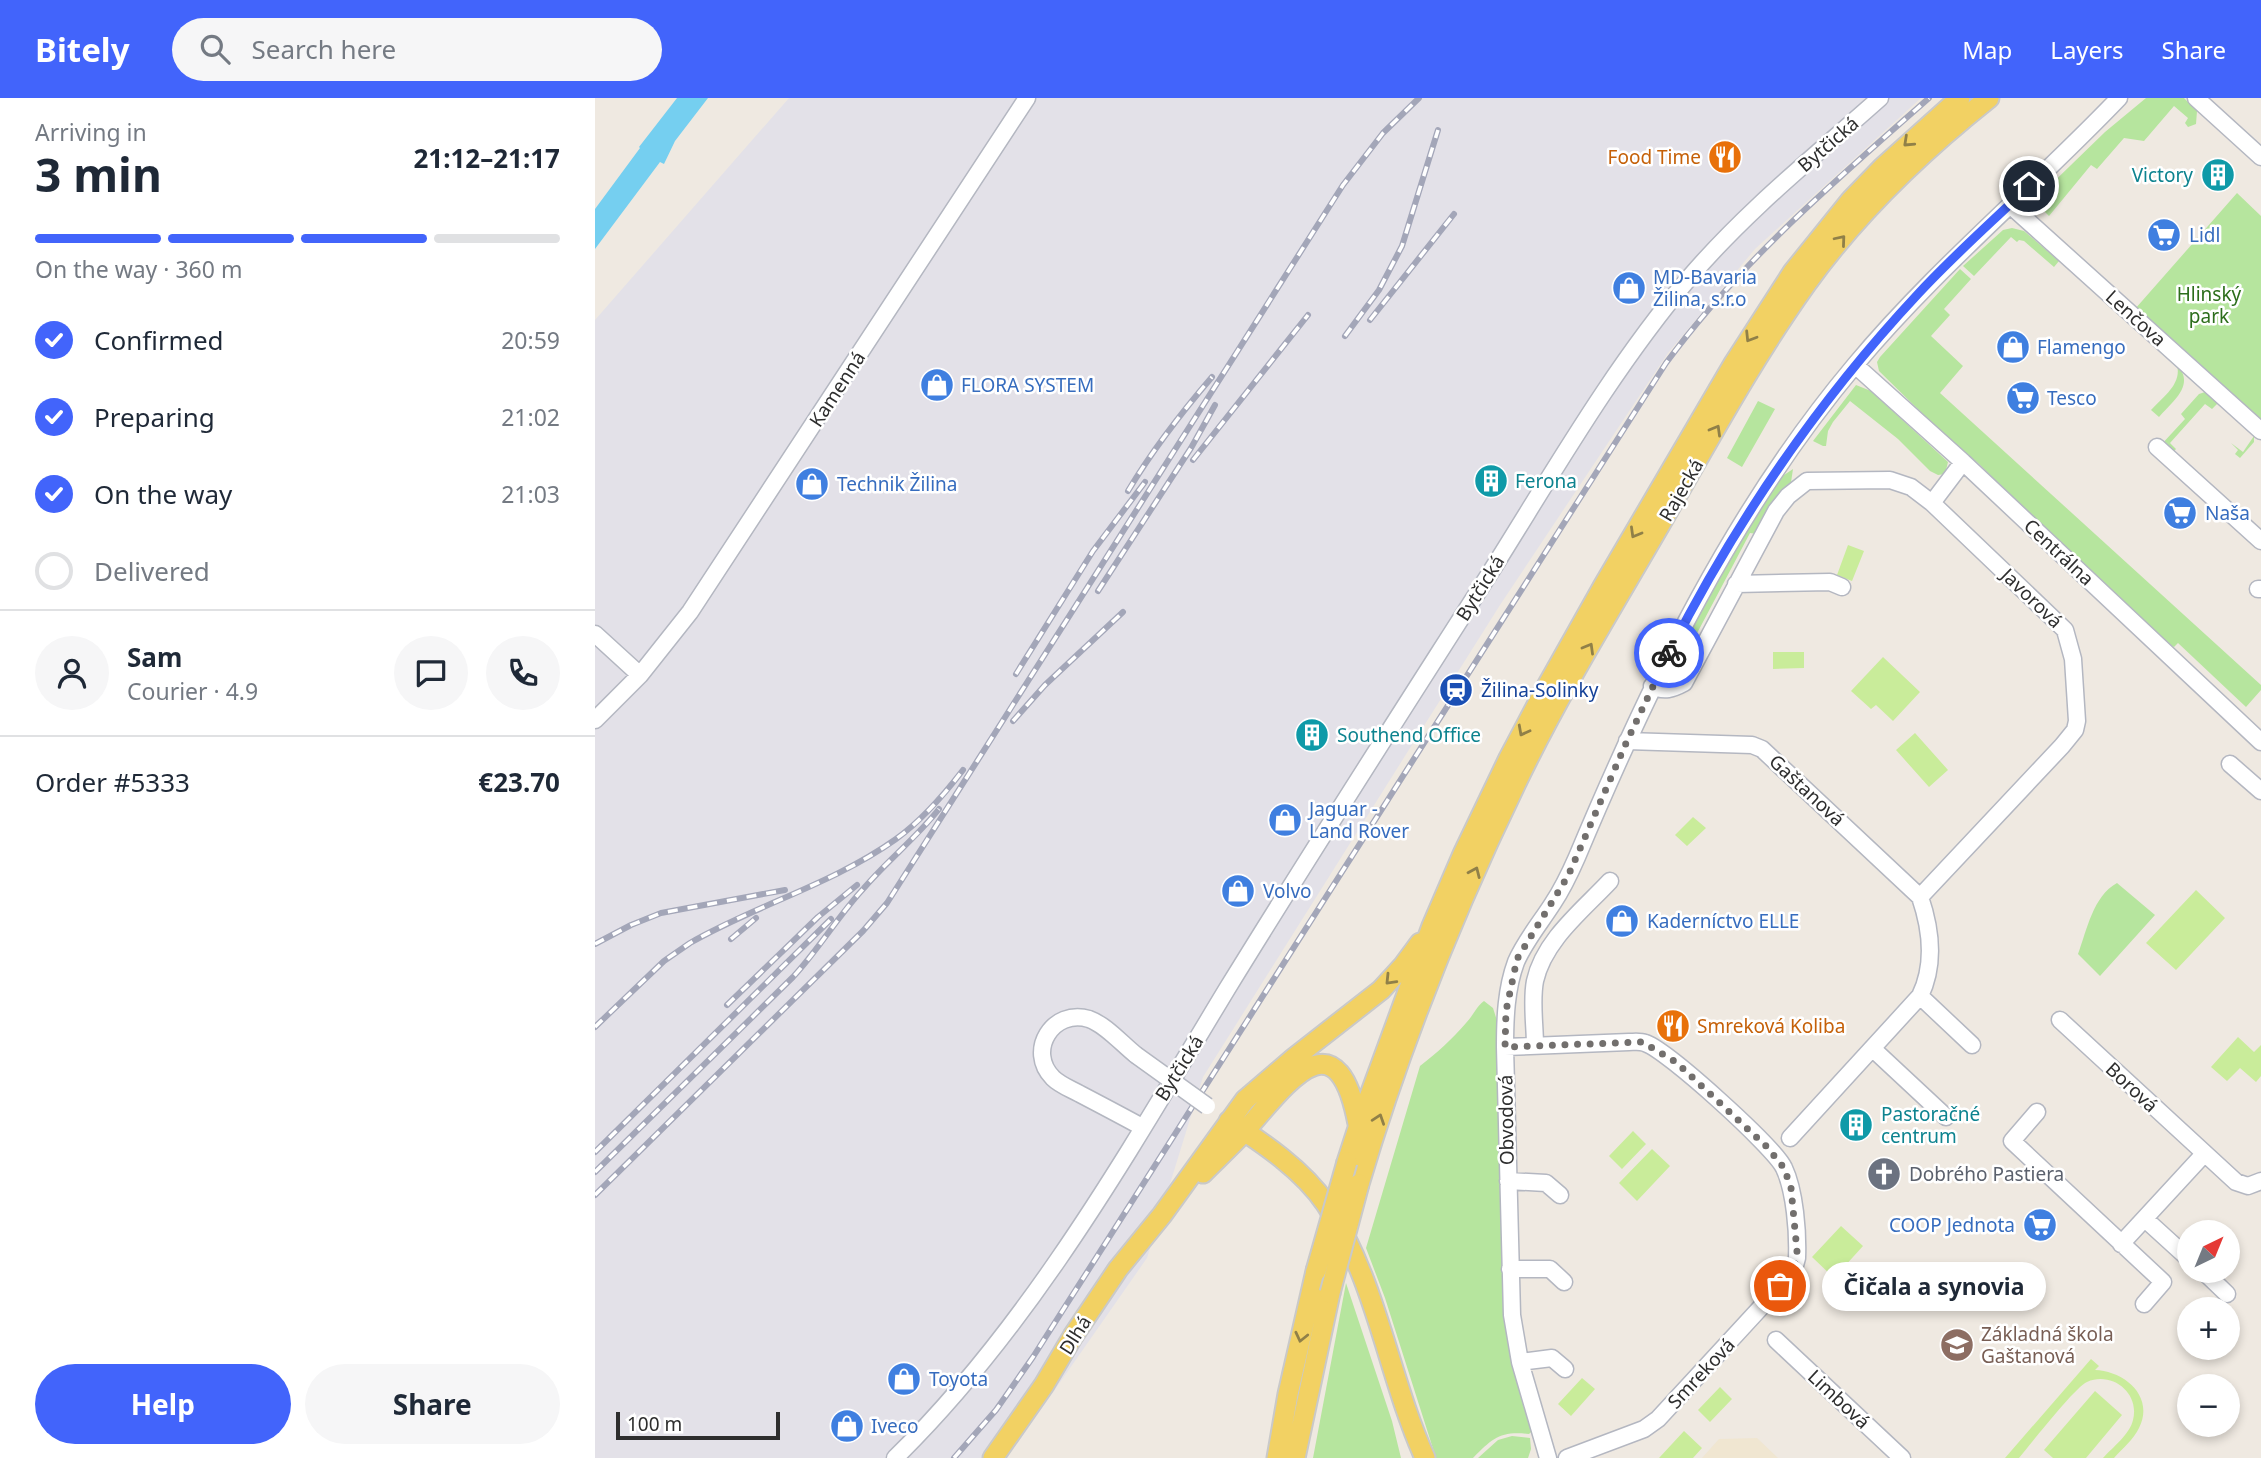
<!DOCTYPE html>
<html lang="en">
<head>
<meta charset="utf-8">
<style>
	:root { --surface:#fff; --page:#f6f6f7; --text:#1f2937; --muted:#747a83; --line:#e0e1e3; --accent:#4264fb }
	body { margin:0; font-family:"Noto Sans",sans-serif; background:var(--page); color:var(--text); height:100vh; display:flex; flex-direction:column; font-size:26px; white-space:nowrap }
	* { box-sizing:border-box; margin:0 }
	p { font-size:23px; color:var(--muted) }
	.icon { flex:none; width:38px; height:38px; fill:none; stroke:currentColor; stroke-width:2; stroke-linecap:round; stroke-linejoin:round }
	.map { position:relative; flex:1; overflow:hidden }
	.drawer { display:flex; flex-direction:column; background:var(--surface); width:595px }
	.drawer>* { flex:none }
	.needle { width:46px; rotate:43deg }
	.controls { position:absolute; left:1582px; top:1122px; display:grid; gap:14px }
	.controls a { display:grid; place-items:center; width:63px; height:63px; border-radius:50%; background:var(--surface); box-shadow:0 4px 10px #0003; font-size:35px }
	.scale { position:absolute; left:21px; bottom:18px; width:164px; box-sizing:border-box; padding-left:7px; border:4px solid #2e2e2e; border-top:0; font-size:19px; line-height:24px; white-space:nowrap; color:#2e2e2e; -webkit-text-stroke:5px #fff; paint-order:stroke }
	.pin { position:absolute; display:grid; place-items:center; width:60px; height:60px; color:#fff; margin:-30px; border:4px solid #fff; border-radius:50%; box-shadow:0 2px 7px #0007 }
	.courier { position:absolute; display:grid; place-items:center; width:70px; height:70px; margin:-35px; border:5px solid #4264fb; border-radius:50%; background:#fff; color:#222; box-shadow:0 2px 9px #0007 }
	.bubble { position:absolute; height:49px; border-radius:24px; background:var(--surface); box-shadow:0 4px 10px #0003; font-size:23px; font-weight:700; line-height:49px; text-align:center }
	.headline em { font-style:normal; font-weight:700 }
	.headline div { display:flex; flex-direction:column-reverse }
	.headline { display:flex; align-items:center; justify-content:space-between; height:119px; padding:0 35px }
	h1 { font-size:46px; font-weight:700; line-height:52px }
	.bar { display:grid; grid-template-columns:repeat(4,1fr); gap:10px 7px; align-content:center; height:84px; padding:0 35px }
	.bar i { height:9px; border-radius:5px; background:var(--line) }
	.bar .selected { background:var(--accent) }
	.bar p { grid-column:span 4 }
	.line { display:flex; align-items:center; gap:18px; padding:0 35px; border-top:2px solid var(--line) }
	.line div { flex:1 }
	.round { display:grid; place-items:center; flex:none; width:74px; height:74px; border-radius:37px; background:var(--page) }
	ol { padding:0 35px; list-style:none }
	li { display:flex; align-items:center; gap:21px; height:77px }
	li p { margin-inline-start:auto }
	li .icon { padding:7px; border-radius:50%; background:var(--accent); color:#fff; stroke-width:4 }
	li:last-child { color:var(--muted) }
	li i { width:38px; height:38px; border:4px solid var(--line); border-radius:50% }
	.primary-button { display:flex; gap:14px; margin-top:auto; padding:14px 35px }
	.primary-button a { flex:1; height:80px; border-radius:42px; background:var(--accent); color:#fff; font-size:28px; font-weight:700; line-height:80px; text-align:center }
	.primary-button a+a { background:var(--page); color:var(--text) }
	header { display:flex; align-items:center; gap:42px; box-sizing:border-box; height:98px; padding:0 35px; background:var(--accent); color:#fff }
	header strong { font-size:33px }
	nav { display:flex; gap:38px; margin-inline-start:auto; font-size:24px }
	.search { width:490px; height:63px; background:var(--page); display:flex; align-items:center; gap:18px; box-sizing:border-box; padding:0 24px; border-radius:38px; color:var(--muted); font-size:26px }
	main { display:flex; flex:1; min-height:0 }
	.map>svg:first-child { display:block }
	.industrial { fill:#e3e1e8 }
	.education { fill:#f0e6d1 }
	.green { fill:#b6e59e }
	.pitch { fill:#c9ec9a }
	.water { fill:#75cff0 }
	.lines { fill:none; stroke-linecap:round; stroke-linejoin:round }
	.minor-casing { stroke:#b4b7c1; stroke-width:19 }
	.major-casing { stroke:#c9c9c9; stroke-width:23 }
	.minor { stroke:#fff; stroke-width:16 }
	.major { stroke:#f2d163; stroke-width:19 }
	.rail-casing { stroke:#a3a6b8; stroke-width:6 }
	.rail { stroke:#fff; stroke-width:3.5; stroke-dasharray:10; stroke-linecap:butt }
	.minor-bridge-casing { stroke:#b4b7c1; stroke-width:19; stroke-linecap:butt }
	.major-bridge-casing { stroke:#c9c9c9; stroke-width:23; stroke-linecap:butt }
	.minor-bridge { stroke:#fff; stroke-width:16 }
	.major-bridge { stroke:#f2d163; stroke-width:19 }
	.oneway { stroke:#908048 }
	.done { stroke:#726f6d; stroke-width:7; stroke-dasharray:0 12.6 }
	.route { stroke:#4264fb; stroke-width:9 }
	.labels { text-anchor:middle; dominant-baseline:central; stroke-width:5; stroke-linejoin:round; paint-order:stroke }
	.street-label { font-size:19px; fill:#2e2e2e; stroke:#fff }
	.food-label { font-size:19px; fill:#c56008; stroke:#fff; text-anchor:end }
	.culture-label { font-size:19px; fill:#0d838f; stroke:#fff; text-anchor:start }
	.shop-label { font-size:19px; fill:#366cbe; stroke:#fff; text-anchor:start }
	.park-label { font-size:19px; fill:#2c6e1b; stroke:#fff }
	.transit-label { font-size:19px; fill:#164399; stroke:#fff; text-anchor:start }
	.worship-label { font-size:19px; fill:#5b616d; stroke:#fff; text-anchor:start }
	.education-label { font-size:19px; fill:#785e54; stroke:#fff; text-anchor:start }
</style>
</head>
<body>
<header>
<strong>Bitely</strong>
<div class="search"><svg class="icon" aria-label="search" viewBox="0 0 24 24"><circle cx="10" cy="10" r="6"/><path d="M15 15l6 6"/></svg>Search here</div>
<nav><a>Map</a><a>Layers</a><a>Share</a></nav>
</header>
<main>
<section class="drawer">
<div class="headline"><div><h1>3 min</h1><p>Arriving in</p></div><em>21:12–21:17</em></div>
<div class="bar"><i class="selected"></i><i class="selected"></i><i class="selected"></i><i></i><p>On the way · 360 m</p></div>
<ol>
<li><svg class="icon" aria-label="check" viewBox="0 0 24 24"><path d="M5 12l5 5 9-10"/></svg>Confirmed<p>20:59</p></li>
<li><svg class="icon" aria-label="check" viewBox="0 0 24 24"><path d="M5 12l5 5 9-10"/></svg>Preparing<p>21:02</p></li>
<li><svg class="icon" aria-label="check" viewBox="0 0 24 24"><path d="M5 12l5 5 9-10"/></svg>On the way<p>21:03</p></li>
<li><i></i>Delivered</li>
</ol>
<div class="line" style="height:126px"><a class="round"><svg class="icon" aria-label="person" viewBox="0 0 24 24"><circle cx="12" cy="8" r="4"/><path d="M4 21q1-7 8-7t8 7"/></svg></a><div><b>Sam</b><p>Courier · 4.9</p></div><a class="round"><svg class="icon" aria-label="chat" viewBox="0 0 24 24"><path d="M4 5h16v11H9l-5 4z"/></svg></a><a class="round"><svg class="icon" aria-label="phone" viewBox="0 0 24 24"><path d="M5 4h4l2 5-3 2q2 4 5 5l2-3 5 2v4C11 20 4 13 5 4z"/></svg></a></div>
<div class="line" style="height:91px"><div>Order #5333</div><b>€23.70</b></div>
<div class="primary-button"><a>Help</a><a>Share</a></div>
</section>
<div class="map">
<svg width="1666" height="1360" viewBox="0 0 1666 1360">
	<rect width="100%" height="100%" fill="#efe9e1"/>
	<path class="industrial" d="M194,0H1326L1160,151L1073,255L905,507L608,979L552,1160L412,1360H0V222Z"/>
	<path class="education" d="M1162,1340L1183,1360H1107L1124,1341Z"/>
	<path class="green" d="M1551,0H1589L1602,13L1601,26L1593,29L1590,25L1593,20L1579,8L1549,43L1529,40L1502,71L1496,67L1454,118L1446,110L1440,112L1439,106L1442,100L1510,34Z
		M1642,95L1666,118V326L1540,211Z
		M1417,130L1429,133L1464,163L1459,169L1429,143L1424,142L1422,144L1416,139L1379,178L1368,168L1408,132Z
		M1365,171L1376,181L1349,211L1355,217L1336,238L1368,268L1345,295L1666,587V592L1651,609L1583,545L1579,549L1555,534L1384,366L1344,332L1284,273L1282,264L1285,259Z
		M1582,267C1601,287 1577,304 1564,319L1556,312C1568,299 1587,286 1582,267Z
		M1261,287L1276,293L1353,364L1350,376L1343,377L1335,373L1303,341L1255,303L1238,324L1233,333L1231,348H1228L1218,343Z
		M1610,294H1614L1659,336V344L1645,360L1640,356L1643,352L1636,345L1648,354L1659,338L1623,305L1617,311L1610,306L1575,345L1581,351L1575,358L1565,348L1590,321L1586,316L1604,296Z
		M1163,303L1180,311L1147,369L1132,360Z
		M1198,371L1195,391L1162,436L1155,435L1081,575L1088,579L1082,585L1066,583L1123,481L1183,381Z
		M1522,785L1560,817L1505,878L1483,856C1492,832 1498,798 1522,785Z
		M889,903L898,910L904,929L910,1209L937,1333L934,1336C905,1333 898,1340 878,1360H841L790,1200L771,1150L825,968C842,955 857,941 871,925C878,918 881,909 889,903Z
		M751,1185L797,1323L806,1360H718Z
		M917,1338L935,1340L936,1351L933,1360H883L903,1342Z"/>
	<path class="pitch" d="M1253,447L1269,453L1257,483L1242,477Z
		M1178,554H1209V570L1178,571Z
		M1288,559L1325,594L1298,623L1281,607L1276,611L1256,593Z
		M1320,635L1353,672L1334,689L1301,652Z
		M1098,719L1111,730L1092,748L1080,737Z
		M1601,792L1630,820L1581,872L1551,845Z
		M1643,939L1659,954L1666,947V978L1661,984L1645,970L1632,983L1616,969Z
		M1038,1033L1051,1046L1027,1071L1014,1058Z
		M1057,1051L1075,1068L1042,1103L1024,1085Z
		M1246,1128L1268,1148L1239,1180L1217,1159Z
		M1496,1261L1504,1268L1500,1272C1529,1273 1560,1298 1544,1330C1539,1341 1527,1351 1519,1360H1508C1518,1349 1535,1336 1538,1322C1545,1295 1517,1273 1492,1284C1480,1289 1435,1347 1424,1360H1410Z
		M987,1280L1000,1291L976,1318L963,1306Z
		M1125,1289L1137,1301L1115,1324L1103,1312Z
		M1500,1293L1527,1317L1491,1360H1458L1449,1352Z
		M1089,1333L1107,1350L1098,1360H1064Z"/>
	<path class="water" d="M82,0H113L80,43L69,66L65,64L0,151V111L45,50L44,49Z"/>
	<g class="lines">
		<g class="minor-casing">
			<path id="minor" d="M1601,0L1666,59
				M1415,107L1666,333
				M1260,267L1368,364L1666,644
				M1562,349L1666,443
				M1337,405L1368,364
				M1141,486L1235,484L1247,489
				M1663,491H1666
				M0,536L45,577
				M1057,588C1069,594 1078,591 1089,585L1181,413L1193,398L1212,383L1295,382L1316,389L1337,405L1470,532L1478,561L1482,623L1480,632L1467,648L1325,799
				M0,622L45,577L95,514L432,0
				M1032,643L1157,647L1167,651L1325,799C1336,831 1340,867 1325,898L1195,1040
				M1635,666L1666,693
				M1325,898L1377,947
				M1465,922L1641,1084L1653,1088L1666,1083
				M940,948C940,927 936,903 940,883C949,842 988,812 1015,783
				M910,949L1034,944C1039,944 1045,943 1050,945C1071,951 1180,1050 1189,1070C1200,1093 1203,1135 1202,1160L1199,1171L1192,1181L1063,1321L1049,1331L972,1360
				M1278,951L1351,1019
				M541,957C527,946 511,927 494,921C458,910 431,953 458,980C465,987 476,991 485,996C506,1007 527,1018 547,1029
				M1442,1014L1417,1043L1568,1184L1549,1206
				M913,1083L951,1085L965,1097
				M1550,1121L1594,1161
				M1526,1146L1609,1056
				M915,1171H955L969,1184
				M1607,1172L1632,1196
				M1181,1242L1307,1360
				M925,1264L957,1260L970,1271
				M300,1360C436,1227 534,1053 632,891C718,751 807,613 895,475C958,375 1017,271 1094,180C1151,113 1220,58 1285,0
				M953,1360L925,1264L917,1217L910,949C910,921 911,891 921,864C930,843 946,824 958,805C968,790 975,775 982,759C1055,585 1138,412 1260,267C1341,170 1437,91 1524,0"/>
		</g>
		<g class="major-casing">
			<path id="major" d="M634,1023C668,1045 708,1072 731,1106C782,1183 793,1278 830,1360
				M752,1064L764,1027L837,828L868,756L914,660L951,590L1009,487L1138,267L1198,174L1256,102L1288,69L1365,0
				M608,1075C622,1061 637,1047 650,1033C692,985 742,914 763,1026
				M764,1086C805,948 859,813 922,683C963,598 1012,518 1059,437C1108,353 1154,266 1211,186C1262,115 1326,54 1394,0
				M398,1360L449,1287L478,1238L523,1171L567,1117L650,1002L699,960L786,892L808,868L825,845
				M682,1360L693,1296L721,1173
				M700,1360L735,1195"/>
		</g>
		<use href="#minor" class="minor"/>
		<use href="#major" class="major"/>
		<g class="rail-casing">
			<path id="rail" d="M775,222L859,116
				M750,238L784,192L807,148L843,32
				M598,362L713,217
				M533,393C557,353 586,315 617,279
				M503,493L596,350L620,307
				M421,576L498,453L550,384
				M418,623L450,587L528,514
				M136,841L161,820
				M0,846L36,827L66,815L190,792
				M132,907L223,819L262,787
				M0,929L69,863L95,845C161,807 238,786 301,741C326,723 348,698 368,672
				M0,1054L236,821
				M0,1074L198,879C224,851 243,818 269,790C293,762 321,740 344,711
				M0,1097L268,833L292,805L748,87L788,35L824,0
				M359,1360L401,1312L438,1259L1071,265C1147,162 1239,84 1334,0"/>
		</g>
		<use href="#rail" class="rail"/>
		<g class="minor-bridge-casing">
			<path id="minor-bridge" d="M541,957L612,1008"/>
		</g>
		<g class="major-bridge-casing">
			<path id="major-bridge" d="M721,1173L752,1064
				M735,1195L764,1086"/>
		</g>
		<use href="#minor-bridge" class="minor-bridge"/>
		<use href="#major-bridge" class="major-bridge"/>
	</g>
	<defs><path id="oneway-chevron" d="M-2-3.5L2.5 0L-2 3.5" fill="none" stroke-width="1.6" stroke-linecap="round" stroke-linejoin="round" transform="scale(1.75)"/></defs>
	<g class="oneway">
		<use href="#oneway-chevron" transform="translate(1313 44) rotate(137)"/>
		<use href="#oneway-chevron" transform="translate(1246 142) rotate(-50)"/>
		<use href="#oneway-chevron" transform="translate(1155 239) rotate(122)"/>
		<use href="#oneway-chevron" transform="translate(1121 332) rotate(-60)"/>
		<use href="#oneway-chevron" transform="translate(1040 435) rotate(120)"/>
		<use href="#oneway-chevron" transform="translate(994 550) rotate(-60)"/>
		<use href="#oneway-chevron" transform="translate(928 633) rotate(118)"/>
		<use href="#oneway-chevron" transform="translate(880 774) rotate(-66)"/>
		<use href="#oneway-chevron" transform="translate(795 882) rotate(134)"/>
		<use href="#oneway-chevron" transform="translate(784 1021) rotate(-71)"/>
		<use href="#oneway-chevron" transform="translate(706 1239) rotate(103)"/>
	</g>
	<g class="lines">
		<path class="done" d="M1074,555L1032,643L973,778L922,861L911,913L910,949L1047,944L1081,964L1172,1049L1189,1070L1196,1090L1202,1153L1199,1171L1185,1188"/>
		<path class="route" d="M1074,555C1141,423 1222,304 1323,196C1358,158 1397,124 1434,88"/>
	</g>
	<defs>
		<g id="restaurant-disc" transform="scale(1.75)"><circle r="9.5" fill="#e8710a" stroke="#fff"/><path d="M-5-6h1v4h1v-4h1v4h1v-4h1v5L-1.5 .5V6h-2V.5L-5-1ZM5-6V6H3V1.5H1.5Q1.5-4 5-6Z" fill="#fff"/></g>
		<g id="building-disc" transform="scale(1.75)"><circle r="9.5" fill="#0f9aa8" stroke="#fff"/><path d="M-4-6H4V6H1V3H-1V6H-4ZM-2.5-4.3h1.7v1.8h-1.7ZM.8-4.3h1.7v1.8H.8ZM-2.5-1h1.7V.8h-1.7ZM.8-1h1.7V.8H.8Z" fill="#fff"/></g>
		<g id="supermarket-disc" transform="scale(1.75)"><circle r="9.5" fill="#3f7fe0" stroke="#fff"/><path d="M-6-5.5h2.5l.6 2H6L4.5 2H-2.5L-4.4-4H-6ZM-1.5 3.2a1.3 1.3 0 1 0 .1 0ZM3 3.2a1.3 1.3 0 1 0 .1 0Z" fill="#fff"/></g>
		<g id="shop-disc" transform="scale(1.75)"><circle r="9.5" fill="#3f7fe0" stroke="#fff"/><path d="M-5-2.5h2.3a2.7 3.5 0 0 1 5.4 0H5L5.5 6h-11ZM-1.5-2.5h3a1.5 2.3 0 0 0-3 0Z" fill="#fff"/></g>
		<g id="station-disc" transform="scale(1.75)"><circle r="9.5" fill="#1a4fb4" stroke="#fff"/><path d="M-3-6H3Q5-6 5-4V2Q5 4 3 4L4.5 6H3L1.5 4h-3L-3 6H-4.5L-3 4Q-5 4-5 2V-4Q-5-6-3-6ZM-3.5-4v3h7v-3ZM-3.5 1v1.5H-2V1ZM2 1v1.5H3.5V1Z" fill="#fff"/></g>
		<g id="church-disc" transform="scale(1.75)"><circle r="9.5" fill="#6b7280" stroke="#fff"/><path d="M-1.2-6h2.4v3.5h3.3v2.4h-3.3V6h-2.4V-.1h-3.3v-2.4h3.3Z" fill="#fff"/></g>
		<g id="school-disc" transform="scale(1.75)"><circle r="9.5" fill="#8d6e63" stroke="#fff"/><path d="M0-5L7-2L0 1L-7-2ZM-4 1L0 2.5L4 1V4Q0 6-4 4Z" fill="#fff"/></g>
	</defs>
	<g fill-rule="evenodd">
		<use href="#restaurant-disc" x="1130" y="59"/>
		<use href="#building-disc" x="1623" y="77"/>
		<use href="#supermarket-disc" x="1569" y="137"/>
		<use href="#shop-disc" x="1034" y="190"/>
		<use href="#shop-disc" x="1418" y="249"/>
		<use href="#shop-disc" x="342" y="287"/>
		<use href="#supermarket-disc" x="1428" y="300"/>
		<use href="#building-disc" x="896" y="383"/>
		<use href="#shop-disc" x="217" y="386"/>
		<use href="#supermarket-disc" x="1585" y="415"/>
		<use href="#station-disc" x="861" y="592"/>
		<use href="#building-disc" x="717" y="637"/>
		<use href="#shop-disc" x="690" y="722"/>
		<use href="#shop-disc" x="643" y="793"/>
		<use href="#shop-disc" x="1027" y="823"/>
		<use href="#restaurant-disc" x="1078" y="928"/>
		<use href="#building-disc" x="1261" y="1027"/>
		<use href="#church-disc" x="1289" y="1076"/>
		<use href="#supermarket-disc" x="1445" y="1127"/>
		<use href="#school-disc" x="1362" y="1247"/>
		<use href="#shop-disc" x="309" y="1281"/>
		<use href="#shop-disc" x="252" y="1328"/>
	</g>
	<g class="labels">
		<g class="street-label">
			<text transform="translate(1233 46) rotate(-41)">Bytčická</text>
			<text transform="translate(1541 220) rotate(42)">Lenčova</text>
			<text transform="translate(242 291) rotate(-57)">Kamenná</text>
			<text transform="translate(1086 392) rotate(-60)">Rajecká</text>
			<text transform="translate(1464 454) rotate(43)">Centrálna</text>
			<text transform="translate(885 490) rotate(-58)">Bytčická</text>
			<text transform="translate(1437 500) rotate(44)">Javorová</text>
			<text transform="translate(1212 692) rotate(43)">Gaštanová</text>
			<text transform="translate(584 970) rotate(-58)">Bytčická</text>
			<text transform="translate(1537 989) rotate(43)">Borová</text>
			<text transform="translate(911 1022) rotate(-91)">Obvodová</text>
			<text transform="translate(480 1237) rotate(-58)">Dlhá</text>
			<text transform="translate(1106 1275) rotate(-47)">Smreková</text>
			<text transform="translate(1244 1301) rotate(43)">Limbová</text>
		</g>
		<g class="food-label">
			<text x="1106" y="59">Food Time</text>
			<text x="1102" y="928" text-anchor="start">Smreková Koliba</text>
		</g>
		<g class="culture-label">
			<text x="1598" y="77" text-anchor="end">Victory</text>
			<text x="920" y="383">Ferona</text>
			<text x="742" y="637">Southend Office</text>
			<text x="1286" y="1016">Pastoračné<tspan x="1286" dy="22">centrum</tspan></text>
		</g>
		<g class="shop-label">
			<text x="1594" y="137">Lidl</text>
			<text x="1058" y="179">MD-Bavaria<tspan x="1058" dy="22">Žilina, s.r.o</tspan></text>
			<text x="1442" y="249">Flamengo</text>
			<text x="366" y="287">FLORA SYSTEM</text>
			<text x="1452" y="300">Tesco</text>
			<text x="242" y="386">Technik Žilina</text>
			<text x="1610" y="415">Naša</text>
			<text x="714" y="711">Jaguar -<tspan x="714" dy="22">Land Rover</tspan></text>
			<text x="668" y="793">Volvo</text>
			<text x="1052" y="823">Kaderníctvo ELLE</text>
			<text x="1420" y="1127" text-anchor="end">COOP Jednota</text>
			<text x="334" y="1281">Toyota</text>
			<text x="276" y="1328">Iveco</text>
		</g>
		<g class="park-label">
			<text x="1614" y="196">Hlinský<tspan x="1614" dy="22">park</tspan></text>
		</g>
		<g class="transit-label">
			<text x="886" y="592">Žilina-Solinky</text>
		</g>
		<g class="worship-label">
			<text x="1314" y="1076">Dobrého Pastiera</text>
		</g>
		<g class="education-label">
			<text x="1386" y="1236">Základná škola<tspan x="1386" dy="22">Gaštanová</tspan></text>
		</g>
	</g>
</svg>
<div class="controls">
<a><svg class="needle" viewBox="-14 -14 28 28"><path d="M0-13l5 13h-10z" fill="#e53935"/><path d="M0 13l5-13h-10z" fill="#747a83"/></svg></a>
<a>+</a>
<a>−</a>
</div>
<div class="scale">100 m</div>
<div class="pin" style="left:1185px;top:1188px;background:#ea580c"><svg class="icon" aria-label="bag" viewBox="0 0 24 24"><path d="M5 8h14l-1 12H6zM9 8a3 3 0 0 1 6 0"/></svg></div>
<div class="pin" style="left:1434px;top:88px;background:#1f2937"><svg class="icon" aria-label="home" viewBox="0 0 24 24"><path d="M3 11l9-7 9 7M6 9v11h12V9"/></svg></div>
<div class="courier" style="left:1074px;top:555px"><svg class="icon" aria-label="bike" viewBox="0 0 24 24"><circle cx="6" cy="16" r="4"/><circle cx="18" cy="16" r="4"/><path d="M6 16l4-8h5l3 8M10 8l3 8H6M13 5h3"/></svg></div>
<div class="bubble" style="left:1227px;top:1164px;width:224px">Čičala a synovia</div>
</div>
</main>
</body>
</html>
